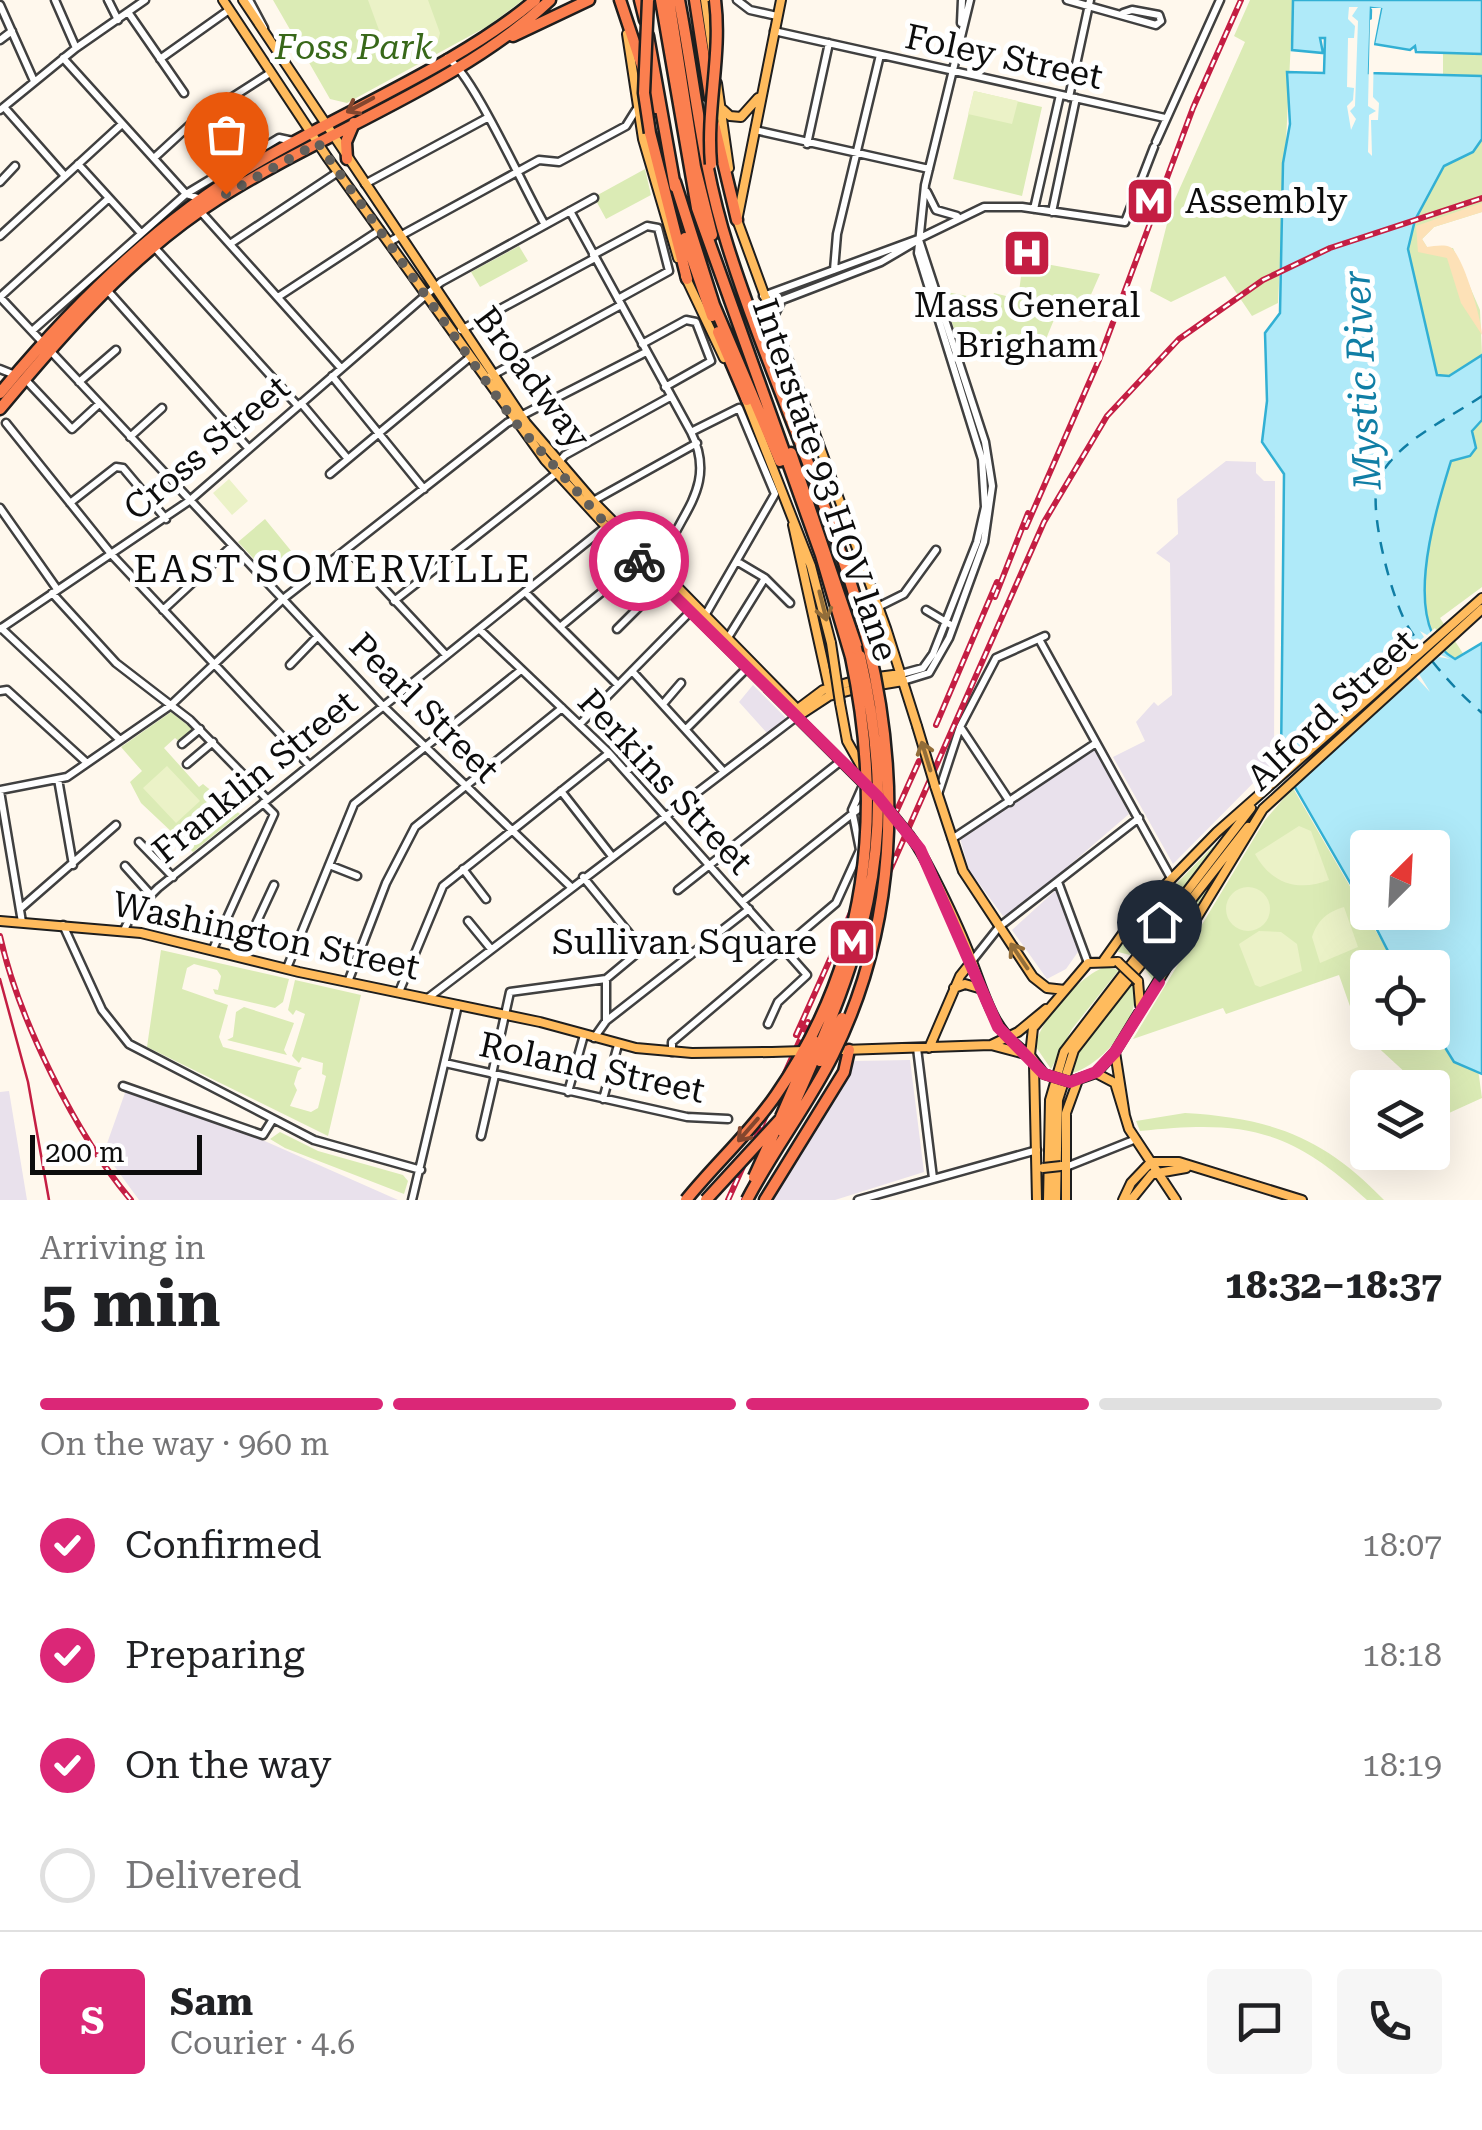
<!DOCTYPE html>
<html lang="en">
<head>
<meta charset="utf-8">
<style>
	:root { --surface:#fff; --page:#f6f6f6; --text:#202124; --muted:#757577; --line:#e0e0e0; --accent:#db2777 }
	body { margin:0; font-family:"Roboto Serif",serif; background:var(--page); color:var(--text); height:100vh; display:flex; flex-direction:column; font-size:38px; white-space:nowrap }
	* { box-sizing:border-box; margin:0 }
	p { font-size:32px; color:var(--muted) }
	.icon { flex:none; width:55px; height:55px; fill:none; stroke:currentColor; stroke-width:2; stroke-linecap:round; stroke-linejoin:round }
	.map { position:relative; height:1200px; overflow:hidden }
	.details { display:flex; flex-direction:column; background:var(--surface); flex:1 }
	.details>* { flex:none }
	.needle { width:65px; rotate:24deg }
	.buttons { position:absolute; left:1350px; top:830px; display:grid; gap:20px }
	.buttons a { display:grid; place-items:center; width:100px; height:100px; border-radius:10px; background:var(--surface); box-shadow:0 10px 40px #0002; font-size:50px }
	.scale { position:absolute; left:30px; bottom:25px; width:172px; box-sizing:border-box; padding-left:10px; border:5px solid #0d0d0d; border-top:0; font-size:28px; line-height:35px; white-space:nowrap; color:#0d0d0d; -webkit-text-stroke:8px #fff; paint-order:stroke }
	.pin { position:absolute; display:grid; place-items:center; width:85px; height:85px; color:#fff; margin:-102px -42px; border-radius:50% 50% 50% 0; rotate:-45deg; box-shadow:0 0 10px #0007 }
	.pin .icon { rotate:45deg }
	.courier { position:absolute; display:grid; place-items:center; width:100px; height:100px; margin:-50px; border:8px solid #db2777; border-radius:50%; background:#fff; color:#222; box-shadow:0 2px 12px #0007 }
	.overview em { font-style:normal; font-weight:700 }
	.overview div { display:flex; flex-direction:column-reverse }
	.overview { display:flex; align-items:center; justify-content:space-between; height:170px; padding:0 40px }
	h1 { font-size:65px; font-weight:700; line-height:75px }
	.bar { display:grid; grid-template-columns:repeat(4,1fr); gap:15px 10px; align-content:center; height:120px; padding:0 40px }
	.bar i { height:12px; border-radius:8px; background:var(--line) }
	.bar .active { background:var(--accent) }
	.bar p { grid-column:span 4 }
	.line { display:flex; align-items:center; gap:25px; padding:0 40px; border-top:2px solid var(--line) }
	.line div { flex:1 }
	.round { display:grid; place-items:center; flex:none; width:105px; height:105px; border-radius:10px; background:var(--page) }
	ol { padding:0 40px; list-style:none }
	li { display:flex; align-items:center; gap:30px; height:110px }
	li p { margin-inline-start:auto }
	li .icon { padding:10px; border-radius:50%; background:var(--accent); color:#fff; stroke-width:4 }
	li:last-child { color:var(--muted) }
	li i { width:55px; height:55px; border:5px solid var(--line); border-radius:50% }
	.map>svg:first-child { display:block }
	.industrial { fill:#e9e1ec }
	.green { fill:#dbebb5 }
	.sand { fill:#fde1b7 }
	.pitch { fill:#ebf2c7 }
	.water { fill:#afeaf9; stroke:#32b0d4; stroke-width:2.5 }
	.pier { fill:#fff8ed }
	.lines { fill:none; stroke-linecap:round; stroke-linejoin:round }
	.ferry { stroke:#107ea5; stroke-width:2.5; stroke-dasharray:12 10; stroke-linecap:butt }
	.minor-casing { stroke:#404040; stroke-width:11 }
	.major-casing { stroke:#1e1e1e; stroke-width:12 }
	.highway-casing { stroke:#1e1e1e; stroke-width:15 }
	.minor { stroke:#fff; stroke-width:6 }
	.major { stroke:#ffbb5d; stroke-width:8 }
	.highway { stroke:#fb7f4f; stroke-width:10 }
	.tram { stroke:#c41e43; stroke-width:2.5 }
	.rail-casing { stroke:#c41e43; stroke-width:6 }
	.rail { stroke:#fff; stroke-width:2.5; stroke-dasharray:8; stroke-linecap:butt }
	.major-bridge-casing { stroke:#1e1e1e; stroke-width:12; stroke-linecap:butt }
	.highway-bridge-casing { stroke:#1e1e1e; stroke-width:15; stroke-linecap:butt }
	.major-bridge { stroke:#ffbb5d; stroke-width:8 }
	.highway-bridge { stroke:#fb7f4f; stroke-width:10 }
	.oneway { stroke:#84462e }
	.oneway2 { stroke:#926d39 }
	.done { stroke:#625f5b; stroke-width:10; stroke-dasharray:0 18 }
	.route { stroke:#db2777; stroke-width:12 }
	.labels { text-anchor:middle; dominant-baseline:central; stroke-width:10; stroke-linejoin:round; paint-order:stroke }
	.park-label { font-size:35px; font-style:italic; fill:#38681a; stroke:#fff }
	.street-label { font-size:35px; fill:#0d0d0d; stroke:#fff }
	.poi-label { font-size:35px; fill:#0d0d0d; stroke:#fff; text-anchor:start }
	.water-label { font-size:38px; font-style:italic; fill:#107ea5; stroke:#fff }
	.neighbourhood-label { font-size:38px; letter-spacing:2.5px; fill:#0d0d0d; stroke:#fff }
</style>
</head>
<body>
<div class="map">
<svg width="1482" height="1200" viewBox="0 0 1482 1200">
	<rect width="100%" height="100%" fill="#fff8ed"/>
	<path class="industrial" d="M1226,461L1256,462V473L1264,481H1275L1274,762L1173,864L1113,757L1145,741L1136,722L1154,702L1158,706L1172,695L1170,563L1156,553L1178,534L1177,499Z
		M753,685L786,718L767,733L739,702Z
		M1094,747L1129,814L1014,913L1003,916L969,870L960,838Z
		M1057,889L1080,949L1066,969L1047,979L1012,930Z
		M910,1060L924,1172L835,1200H769L853,1061Z
		M126,1090L190,1108L398,1200H139L104,1152Z
		M9,1091L27,1200H0V1092Z"/>
	<path class="green" d="M273,0H523L488,26L347,103L330,99Z
		M1250,0H1293L1278,303L1252,316L1225,276L1171,302L1150,291L1171,208L1245,42L1234,36Z
		M1443,54H1482V76L1443,74Z
		M974,91L1042,107L1022,196L953,179Z
		M1482,139V212L1434,227L1422,239L1427,247L1453,248L1480,310L1482,355L1449,376L1438,377C1432,345 1406,282 1408,249C1410,222 1429,195 1441,171C1450,154 1472,156 1482,139Z
		M645,169L651,195L606,219L594,197Z
		M519,246L528,261L480,287L471,272Z
		M1046,264L1100,274L1086,306L1063,298L1041,351L1027,345L1024,354L994,343L960,348L942,291L991,301L994,293L1018,299L1022,269L1044,274Z
		M1482,420V587L1440,618L1464,655L1455,659C1398,628 1436,510 1451,461L1474,451L1473,427Z
		M265,519L292,552L267,573L238,542Z
		M171,712L195,731L181,743L175,738L164,748L199,787L203,784L240,814L193,852L141,803L130,782L142,771L121,747Z
		M1293,788L1392,959L1391,967L1368,968V1032H1432L1433,1028L1454,1062L1478,1069L1482,1098L1449,1113L1433,1098L1432,1088L1421,1087L1358,1029L1339,975L1226,1014L1223,1008L1133,1039L1265,820Z
		M1233,826L1130,955L1118,952L1124,937Z
		M1232,853L1157,978L1152,979L1143,966Z
		M161,950L289,979L283,1002L275,1008L215,994L213,989L218,990L221,976L217,970L194,964L187,968L182,989L228,1005L219,1037L223,1047L302,1068L298,1071L294,1084L297,1090L290,1106L311,1112L318,1108L326,1076L322,1074L323,1063L302,1057L299,1063L292,1056L305,1014L296,1010L293,1015L288,1010L295,980L361,995L328,1136L147,1047Z
		M1105,967L1119,970L1072,1029L1051,1069L1036,1047C1036,1023 1082,974 1105,967Z
		M1132,980C1148,1012 1101,1069 1068,1074L1086,1039Z
		M244,1007L294,1023L284,1050L287,1055L227,1040L233,1037L236,1012Z
		M1185,1113C1271,1118 1324,1137 1384,1200H1367C1289,1128 1244,1120 1140,1131L1136,1121Z
		M280,1132L318,1151L403,1175L408,1181L404,1194L285,1148L270,1139Z"/>
	<path class="sand" d="M1482,203V212L1434,227L1422,239L1427,247C1434,246 1444,244 1450,247C1463,254 1482,321 1482,335L1461,303L1447,258L1418,252L1416,226Z"/>
	<path class="pitch" d="M368,0H428L440,33L438,41L393,57L387,52Z
		M974,91L1018,101L1012,124L968,114Z
		M229,479L248,501L232,515L213,493Z
		M167,766L200,801L176,823L143,788Z
		M1299,826L1311,831L1329,880C1299,892 1271,884 1255,854Z
		M1226 909a22 22 0 1 1 44 0a22 22 0 1 1-44 0Z
		M1344,907L1358,947L1320,963L1312,937C1318,920 1327,912 1344,907Z
		M1259,931L1281,932L1297,944L1302,971L1260,987L1255,985L1239,944Z"/>
	<path class="water" d="M1293,0H1482V54L1416,52L1415,46L1410,50L1374,44L1381,9L1371,8L1369,73L1482,76V139L1473,152L1444,166L1415,220L1408,249L1437,375L1449,376L1482,355V420L1472,431L1476,448L1470,456L1451,461C1436,510 1398,628 1455,659L1482,643V1074L1454,1062L1433,1028L1432,968L1391,967L1392,959L1368,912H1432V848H1368L1367,912L1281,763L1284,474L1262,442L1267,401L1265,333L1280,313L1283,163L1290,124L1287,72L1324,73L1325,38H1320L1323,53L1292,50Z"/>
	<path class="pier" d="M1349,7H1358L1352,16L1358,21L1355,106L1350,111L1356,119L1351,130L1347,106L1353,100L1354,88L1347,87L1348,38H1354L1355,26L1348,19Z
		M1371,8H1381L1374,44L1373,97L1379,103L1378,120H1371L1372,156L1368,152L1369,115L1376,111L1368,106L1370,20L1378,17Z
		M1435,628L1447,649L1441,655L1450,659L1439,657L1419,674L1430,692L1416,677L1292,789L1277,767L1424,637L1420,631L1427,635Z"/>
	<g class="lines">
		<path class="ferry" d="M1482,396C1448,419 1400,440 1380,476C1365,502 1392,599 1407,625C1428,659 1452,687 1482,713"/>
		<g class="minor-casing">
			<path id="minor" d="M55,0L76,48
				M108,0L118,20
				M249,0L264,28
				M737,0L750,10L777,16
				M1067,0L1156,25L1161,21L1159,15L1132,10L1123,13
				M0,5L34,81
				M128,12L184,93
				M961,23L962,0
				M774,31L1165,118
				M0,40L12,31
				M63,58L186,194L201,199
				M447,58C471,70 526,193 545,225
				M160,59L229,10
				M1069,97L1090,0
				M4,107L65,176
				M0,110L76,48L145,0
				M755,130L929,169
				M1156,142L1220,0
				M807,144L829,43
				M154,158L192,123L270,73
				M78,164L140,232
				M0,182L15,166
				M365,184L487,118
				M927,192L936,210L957,216
				M1034,209L1060,95
				M570,211L691,432C724,498 658,525 662,584L617,629
				M201,212L341,368
				M1052,212L1076,98
				M0,236L122,124
				M389,242L539,160L559,162L626,126L636,110
				M230,244L338,172
				M155,248L298,406
				M593,255L647,226L658,228L669,271L618,299
				M834,270L837,234L880,55
				M108,291L249,449
				M763,296L918,239L984,207H1022L1125,222L1154,147
				M0,297L382,705L571,887
				M0,297L109,198
				M278,297L380,230
				M773,318L782,300L881,262L915,242
				M461,330L595,258
				M32,331L186,194L279,138L293,141
				M642,344L686,320L696,322L711,361L665,387
				M0,369L15,375
				M332,376L424,489
				M489,377L621,305
				M25,379L72,429L99,404
				M79,382L116,350
				M301,403L348,459
				M6,423L112,555L308,764
				M691,432L739,408L775,494L703,619
				M130,437L162,408
				M556,465L565,455L670,397
				M330,474L469,358
				M593,501L697,443
				M70,503L116,467L123,468L166,519
				M0,508L57,589
				M347,549L446,655
				M738,562L765,578L790,603
				M52,593L116,663L190,720L267,799
				M526,593L618,685
				M394,601L558,472
				M878,607L904,594L936,550
				M163,610L232,546
				M926,610L951,625
				M560,627L640,560
				M1,628L120,740
				M0,629L189,501L441,282L594,198
				M480,630L609,753L807,975L778,1002L768,1024
				M729,636L765,578
				M1040,641L1171,878
				M290,665L317,637
				M632,671L724,772
				M901,674L923,668L933,654L977,542L985,507L982,459L918,253L925,185L970,0
				M903,681L929,673L949,638L984,542L992,486L985,442L919,240
				M0,691L7,690L87,763
				M663,704L681,683
				M580,724L691,611
				M687,728L750,665
				M961,728L1010,802
				M182,744L200,729
				M187,764L213,742
				M626,772L649,750
				M58,779L73,865
				M0,790L67,777L171,705L283,599L507,423L646,352
				M0,791L22,922
				M561,791L611,855
				M938,794L960,727L996,658L1045,636
				M952,839L1096,743
				M139,842L173,877
				M329,865L357,876
				M125,866L151,895
				M463,869L486,899
				M1058,882L1088,963
				M678,890L841,761
				M742,902L866,803
				M21,908L116,825
				M468,921L491,949
				M63,925L102,1010L129,1044L314,1140L421,1170
				M124,930L132,914L158,888L608,525
				M213,949L274,814L263,803
				M241,956L274,885
				M972,961L999,927L1139,818
				M287,968L354,804L521,670
				M348,982L386,883L415,827L562,708
				M399,992L443,886L609,753
				M428,998L796,717
				M606,1021V979
				M594,1038L606,1021L749,909
				M917,1048L933,1178
				M672,1052V1042L836,903L860,850L852,810L864,783
				M445,1063L687,1117L728,1119
				M492,1074L510,992L606,979L642,949L583,877
				M123,1086L263,1135L273,1119
				M568,1092L584,1035
				M603,1099L618,1045
				M481,1136L495,1075
				M1066,1167L1136,1139
				M412,1200L458,1005
				M858,1200L1037,1150"/>
		</g>
		<g class="major-casing">
			<path id="major" d="M223,0L327,157L545,460L611,532L867,787
				M243,0L526,423L593,501L802,714
				M705,0L713,54
				M627,34L643,139L678,258
				M717,83L729,168
				M720,107L730,116L741,117L758,98
				M738,216L781,0
				M736,217L886,628L917,726
				M685,276L724,358
				M745,397L811,566L831,643
				M793,525L829,688L834,694
				M868,665L884,651L887,637
				M870,678L901,674
				M873,686L903,681
				M840,703L847,741L865,773
				M799,708L823,690L857,680
				M800,715L829,696L859,688
				M935,786L963,871L1033,977L1047,988L1065,990
				M910,836C928,860 963,935 973,964C987,1001 994,1033 1030,1055
				M0,921L141,933L299,972L540,1022L636,1048L692,1053L772,1052
				M1104,960L1136,915L1217,832L1482,598
				M1138,981L1140,1005
				M954,988L965,984L982,989
				M991,1045L1025,1054
				M929,1048L960,976L972,961
				M843,1050L991,1045L1018,1032L1046,1009
				M1115,1052L1125,1116
				M1034,1065L1037,1200
				M1096,1073L1115,1083L1129,1129L1176,1200
				M1044,1074L1030,1055L1033,1028L1088,963L1118,962
				M1070,1082L1096,1073L1115,1052L1263,809L1482,609
				M1151,1162H1179L1302,1200
				M1048,1200L1050,1100L1064,1052L1251,808
				M1056,1200L1058,1100L1074,1050L1248,827
				M1066,1200V1113L1078,1080
				M1123,1200L1131,1183L1151,1162
				M1131,1200L1152,1174L1186,1168"/>
		</g>
		<g class="highway-casing">
			<path id="highway" d="M620,0L656,108
				M640,0L645,20
				M661,0L697,208L821,555L851,657
				M669,0L695,167L712,235
				M679,0C695,83 702,166 728,247C770,381 834,508 868,644
				M695,0L710,97
				M513,36L589,0
				M648,36L675,187
				M714,124L737,220
				M650,133L687,279
				M347,159L346,142L354,123
				M675,182L714,305L780,461
				M685,238L712,316
				M718,332L747,400
				M0,393C72,306 155,223 253,165C340,113 460,64 535,0
				M0,409C64,332 133,253 218,199C323,132 461,84 550,0
				M791,453L860,656
				M765,1200L844,1072L849,1050"/>
		</g>
		<use href="#minor" class="minor"/>
		<use href="#major" class="major"/>
		<use href="#highway" class="highway"/>
		<path class="tram" d="M0,979L28,1082L49,1200"/>
		<g class="rail-casing">
			<path id="rail" d="M1026,527L1099,360L1193,108L1241,0
				M995,597L1028,513
				M936,725L997,582
				M0,936C18,1018 76,1135 131,1200
				M796,1035L919,761
				M728,1200L808,1022
				M744,1200L1044,522L1107,416L1179,339L1263,280L1330,248L1482,198"/>
		</g>
		<use href="#rail" class="rail"/>
		<g class="major-bridge-casing">
			<path id="major-bridge" d="M831,643L840,703
				M917,726L935,786
				M889,810L910,836
				M1118,962L1138,981
				M772,1052L803,1051
				M1044,1074L1070,1082
				M1043,1168L1061,1166"/>
		</g>
		<g class="highway-bridge-casing">
			<path id="highway-bridge" d="M648,0L644,93L650,133
				M711,164C706,108 722,55 715,0
				M820,1061L842,1018
				M781,1117L814,1041
				M782,1131C861,957 905,851 860,656
				M754,1177L774,1133
				M686,1200C715,1164 750,1133 776,1095C869,961 884,813 851,657
				M706,1200L786,1113
				M747,1200C773,1150 808,1105 833,1055C897,926 901,782 868,644"/>
		</g>
		<use href="#major-bridge" class="major-bridge"/>
		<use href="#highway-bridge" class="highway-bridge"/>
	</g>
	<defs><path id="oneway-shaft" d="M-6 0H5M1.5-3L5.5 0L1.5 3" fill="none" stroke-width="1.6" stroke-linecap="round" stroke-linejoin="round" transform="scale(2.5)"/></defs>
	<g class="oneway">
		<use href="#oneway-shaft" transform="translate(360 105) rotate(152)"/>
		<use href="#oneway-shaft" transform="translate(748 1130) rotate(131)"/>
	</g>
	<g class="oneway2">
		<use href="#oneway-shaft" transform="translate(823 606) rotate(76)"/>
		<use href="#oneway-shaft" transform="translate(926 756) rotate(-107)"/>
		<use href="#oneway-shaft" transform="translate(1019 956) rotate(-124)"/>
	</g>
	<g class="lines">
		<path class="done" d="M226,194L318,143L514,421L639,561"/>
		<path class="route" d="M639,561L878,797L920,849L998,1027L1044,1074L1070,1082L1096,1072L1115,1052L1159,982"/>
	</g>
	<defs>
		<g id="metro-square" transform="scale(2.5)"><rect x="-9" y="-9" width="18" height="18" rx="4" fill="#c41e43" stroke="#fff"/><path d="M-5.5 5V-5H-3L0 0L3-5H5.5V5H3V-.5L0 4L-3-.5V5Z" fill="#fff"/></g>
		<g id="hospital-square" transform="scale(2.5)"><rect x="-9" y="-9" width="18" height="18" rx="4" fill="#c41e43" stroke="#fff"/><path d="M-5-5h3v3.5h4V-5h3V5h-3V1.5h-4V5h-3Z" fill="#fff"/></g>
	</defs>
	<g fill-rule="evenodd">
		<use href="#metro-square" x="1150" y="201"/>
		<use href="#hospital-square" x="1027" y="253"/>
		<use href="#metro-square" x="852" y="942"/>
	</g>
	<g class="labels">
		<g class="park-label">
			<text x="354" y="47">Foss Park</text>
		</g>
		<g class="street-label">
			<text transform="translate(1004 57) rotate(12)">Foley Street</text>
			<text transform="translate(532 378) rotate(53)">Broadway</text>
			<text transform="translate(207 448) rotate(-40)">Cross Street</text>
			<text transform="translate(825 480) rotate(71)">Interstate 93 HOV lane</text>
			<text transform="translate(424 708) rotate(45)">Pearl Street</text>
			<text transform="translate(1332 710) rotate(-43)">Alford Street</text>
			<text transform="translate(255 777) rotate(-39)">Franklin Street</text>
			<text transform="translate(665 782) rotate(47)">Perkins Street</text>
			<text transform="translate(266 936) rotate(12)">Washington Street</text>
			<text transform="translate(592 1068) rotate(12)">Roland Street</text>
		</g>
		<g class="poi-label">
			<text x="1185" y="201">Assembly</text>
			<text x="1027" y="305" text-anchor="middle">Mass General<tspan x="1027" dy="40">Brigham</tspan></text>
			<text x="817" y="942" text-anchor="end">Sullivan Square</text>
		</g>
		<g class="water-label">
			<text transform="translate(1362 380) rotate(-93)">Mystic River</text>
		</g>
		<g class="neighbourhood-label">
			<text x="333" y="569">EAST SOMERVILLE</text>
		</g>
	</g>
</svg>
<div class="buttons">
<a><svg class="needle" viewBox="-14 -14 28 28"><path d="M0-13l5 13h-10z" fill="#e53935"/><path d="M0 13l5-13h-10z" fill="#757577"/></svg></a>
<a><svg class="icon" aria-label="locate" viewBox="0 0 24 24"><circle cx="12" cy="12" r="6"/><path d="M12 2v4M12 18v4M2 12h4M18 12h4"/></svg></a>
<a><svg class="icon" aria-label="layers" viewBox="0 0 24 24"><path d="M12 4l9 5-9 5-9-5zM3 14l9 5 9-5"/></svg></a>
</div>
<div class="scale">200 m</div>
<div class="pin" style="left:226px;top:194px;background:#ea580c"><svg class="icon" aria-label="bag" viewBox="0 0 24 24"><path d="M5 8h14l-1 12H6zM9 8a3 3 0 0 1 6 0"/></svg></div>
<div class="pin" style="left:1159px;top:982px;background:#1f2937"><svg class="icon" aria-label="home" viewBox="0 0 24 24"><path d="M3 11l9-7 9 7M6 9v11h12V9"/></svg></div>
<div class="courier" style="left:639px;top:561px"><svg class="icon" aria-label="bike" viewBox="0 0 24 24"><circle cx="6" cy="16" r="4"/><circle cx="18" cy="16" r="4"/><path d="M6 16l4-8h5l3 8M10 8l3 8H6M13 5h3"/></svg></div>
</div>
<section class="details">
<div class="overview"><div><h1>5 min</h1><p>Arriving in</p></div><em>18:32–18:37</em></div>
<div class="bar"><i class="active"></i><i class="active"></i><i class="active"></i><i></i><p>On the way · 960 m</p></div>
<ol>
<li><svg class="icon" aria-label="check" viewBox="0 0 24 24"><path d="M5 12l5 5 9-10"/></svg>Confirmed<p>18:07</p></li>
<li><svg class="icon" aria-label="check" viewBox="0 0 24 24"><path d="M5 12l5 5 9-10"/></svg>Preparing<p>18:18</p></li>
<li><svg class="icon" aria-label="check" viewBox="0 0 24 24"><path d="M5 12l5 5 9-10"/></svg>On the way<p>18:19</p></li>
<li><i></i>Delivered</li>
</ol>
<div class="line" style="height:180px"><b class="round" style="background:var(--accent);color:#fff">S</b><div><b>Sam</b><p>Courier · 4.6</p></div><a class="round"><svg class="icon" aria-label="chat" viewBox="0 0 24 24"><path d="M4 5h16v11H9l-5 4z"/></svg></a><a class="round"><svg class="icon" aria-label="phone" viewBox="0 0 24 24"><path d="M5 4h4l2 5-3 2q2 4 5 5l2-3 5 2v4C11 20 4 13 5 4z"/></svg></a></div>
</section>
</body>
</html>
